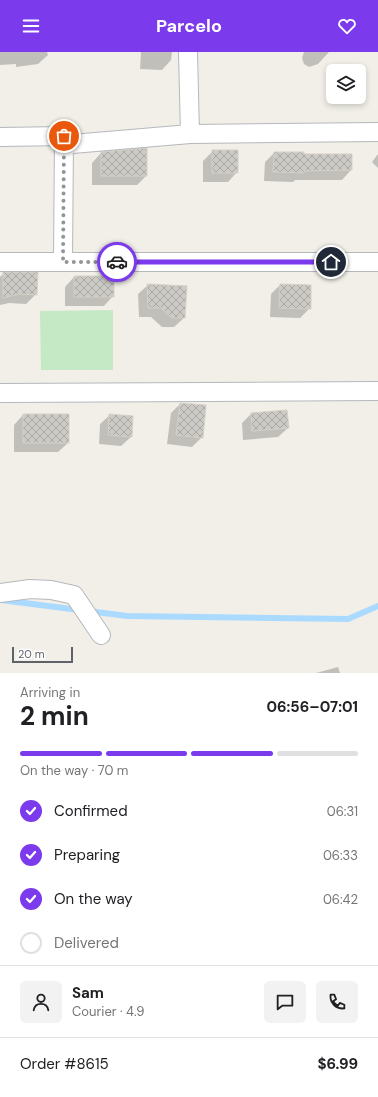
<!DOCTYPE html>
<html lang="en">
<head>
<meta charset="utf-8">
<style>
	:root { --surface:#fff; --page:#f2f2f2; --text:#202124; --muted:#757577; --line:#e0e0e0; --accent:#7c3aed }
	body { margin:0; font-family:"DM Sans",sans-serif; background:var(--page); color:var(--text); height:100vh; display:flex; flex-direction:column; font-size:15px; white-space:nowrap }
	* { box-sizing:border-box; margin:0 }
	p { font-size:13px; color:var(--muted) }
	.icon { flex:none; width:22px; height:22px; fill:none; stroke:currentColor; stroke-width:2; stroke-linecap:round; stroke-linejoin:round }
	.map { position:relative; height:621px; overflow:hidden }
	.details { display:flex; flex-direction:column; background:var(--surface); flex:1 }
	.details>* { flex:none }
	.buttons { position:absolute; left:326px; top:12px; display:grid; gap:8px }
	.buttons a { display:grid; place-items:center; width:40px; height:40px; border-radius:6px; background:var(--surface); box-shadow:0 2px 6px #0003; font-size:20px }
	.scale { position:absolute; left:12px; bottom:10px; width:61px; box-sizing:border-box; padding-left:4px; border:2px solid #5f6368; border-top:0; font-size:11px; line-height:14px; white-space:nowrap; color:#5f6368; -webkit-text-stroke:3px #fff; paint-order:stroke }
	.pin { position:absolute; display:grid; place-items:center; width:34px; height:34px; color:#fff; margin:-17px; border:2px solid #fff; border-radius:50%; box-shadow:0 1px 4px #0007 }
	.courier { position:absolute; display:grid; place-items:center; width:40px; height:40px; margin:-20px; border:3px solid #7c3aed; border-radius:50%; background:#fff; color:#222; box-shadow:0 1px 5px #0007 }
	.summary em { font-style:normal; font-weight:700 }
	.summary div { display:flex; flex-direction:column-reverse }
	.summary { display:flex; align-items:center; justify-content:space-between; height:68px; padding:0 20px }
	h1 { font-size:26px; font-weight:700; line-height:30px }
	.bar { display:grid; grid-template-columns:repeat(4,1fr); gap:6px 4px; align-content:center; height:48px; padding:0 20px }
	.bar i { height:5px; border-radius:3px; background:var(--line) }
	.bar .active { background:var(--accent) }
	.bar p { grid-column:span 4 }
	.line { display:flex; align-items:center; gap:10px; padding:0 20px; border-top:1px solid var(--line) }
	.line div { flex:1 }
	.round { display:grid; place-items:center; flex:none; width:42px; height:42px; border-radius:6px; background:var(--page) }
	ol { padding:0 20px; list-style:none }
	li { display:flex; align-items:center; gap:12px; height:44px }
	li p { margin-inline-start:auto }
	li .icon { padding:4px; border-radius:50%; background:var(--accent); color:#fff; stroke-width:4 }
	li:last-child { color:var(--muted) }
	li i { width:22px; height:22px; border:2px solid var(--line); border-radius:50% }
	header { display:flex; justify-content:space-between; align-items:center; height:52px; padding:0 20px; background:var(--accent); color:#fff; font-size:18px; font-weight:700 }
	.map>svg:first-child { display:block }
	.park { fill:#c5e8c5 }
	.shadow { fill:#0003 }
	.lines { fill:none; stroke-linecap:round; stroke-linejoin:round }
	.stream { stroke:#aadaff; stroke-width:6 }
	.building { fill:url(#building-cross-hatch); stroke:#d6d1c6 }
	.street-casing { stroke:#b5b8bc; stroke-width:20 }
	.street { stroke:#fff; stroke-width:18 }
	.done { stroke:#929495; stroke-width:4; stroke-dasharray:0 7.2 }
	.route { stroke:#7c3aed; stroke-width:5 }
</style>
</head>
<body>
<header><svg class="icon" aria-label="menu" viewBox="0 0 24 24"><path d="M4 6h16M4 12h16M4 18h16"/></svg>Parcelo<svg class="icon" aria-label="heart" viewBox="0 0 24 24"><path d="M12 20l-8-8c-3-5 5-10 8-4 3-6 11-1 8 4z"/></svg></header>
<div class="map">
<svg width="378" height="621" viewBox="0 0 378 621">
	<defs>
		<pattern id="building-cross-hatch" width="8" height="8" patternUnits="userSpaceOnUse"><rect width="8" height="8" fill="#cccac5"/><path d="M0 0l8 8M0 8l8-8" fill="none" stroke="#a9a8a4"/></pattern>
	</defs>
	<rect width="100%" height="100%" fill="#f1efe8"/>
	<path class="park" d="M113,258V318H41L40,259Z"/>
	<path class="shadow" d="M0,0H47L48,3L38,12L16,15V12L0,13Z
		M141,0H172L171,8L162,18L140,17Z
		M304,0H329L318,12L309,15L304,12L302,6Z
		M213,99L237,120L228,130H203V109Z
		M101,101L146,124L137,133H92V111Z
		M274,101L303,103H351V118L342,128H295L293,130L264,129L265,110Z
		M378,102V116L372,110Z
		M3,222L36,242L26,252L9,251L0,253V225Z
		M74,225L113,244L104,254H65V235Z
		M148,233L184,266L174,275H162L151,265H139L138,242Z
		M280,233L310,256L300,266L270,265L271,242Z
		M180,352L202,385L192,395L167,392L171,361Z
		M251,362L288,376L278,385L243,388L242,371Z
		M23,363L68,391L58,400H14V373Z
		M110,363L131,385L121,394L99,392L100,372Z
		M338,615L340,621H316Z"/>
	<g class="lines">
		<path class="stream" d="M1,548L79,558
			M88,559L127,564L348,567L378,554"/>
	</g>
	<path class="building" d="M147,96V124H101V100Z
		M212,98H238V121H212Z
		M274,100H304V102H352V118L304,119V121L273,120Z
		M3,220H38L37,243L19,242L3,246Z
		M74,224H114V245H74Z
		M147,232L187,234L185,266H172L161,256H148Z
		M280,232L311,233V257L279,256Z
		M180,351L206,353L203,386L176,383Z
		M287,358L289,376L252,379L251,361Z
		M23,362H69V391H23Z
		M109,362L133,364L132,385L108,383Z"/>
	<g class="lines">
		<g class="street-casing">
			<path id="street" d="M188,0L190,82
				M0,85L64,84L72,92L190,82L378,80
				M0,210H378
				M63,210L64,84
				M0,341L378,339
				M0,541L30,537L51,538L74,543L101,583"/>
		</g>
		<use href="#street" class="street"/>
	</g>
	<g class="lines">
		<path class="done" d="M64,84L63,210H117"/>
		<path class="route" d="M117,210H331"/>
	</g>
</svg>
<div class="buttons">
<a><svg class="icon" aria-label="layers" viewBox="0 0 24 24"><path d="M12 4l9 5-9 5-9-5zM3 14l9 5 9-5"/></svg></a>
</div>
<div class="scale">20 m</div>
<div class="pin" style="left:64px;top:84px;background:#ea580c"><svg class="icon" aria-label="bag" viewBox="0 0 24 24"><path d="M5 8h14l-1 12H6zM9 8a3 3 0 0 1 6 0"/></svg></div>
<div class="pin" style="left:331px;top:210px;background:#1f2937"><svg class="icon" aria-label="home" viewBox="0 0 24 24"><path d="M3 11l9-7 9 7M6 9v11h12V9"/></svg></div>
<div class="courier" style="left:117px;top:210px"><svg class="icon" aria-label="car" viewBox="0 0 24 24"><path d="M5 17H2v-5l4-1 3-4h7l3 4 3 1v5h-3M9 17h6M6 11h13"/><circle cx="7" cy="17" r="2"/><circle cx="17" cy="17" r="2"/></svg></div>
</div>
<section class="details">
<div class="summary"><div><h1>2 min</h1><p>Arriving in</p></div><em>06:56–07:01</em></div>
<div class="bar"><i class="active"></i><i class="active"></i><i class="active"></i><i></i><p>On the way · 70 m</p></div>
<ol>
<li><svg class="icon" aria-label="check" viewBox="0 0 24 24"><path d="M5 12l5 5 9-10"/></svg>Confirmed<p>06:31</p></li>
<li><svg class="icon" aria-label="check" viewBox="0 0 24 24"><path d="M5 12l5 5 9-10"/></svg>Preparing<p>06:33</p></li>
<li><svg class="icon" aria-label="check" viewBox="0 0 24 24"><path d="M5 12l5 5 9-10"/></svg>On the way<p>06:42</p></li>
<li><i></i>Delivered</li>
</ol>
<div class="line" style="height:72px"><a class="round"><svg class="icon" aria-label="person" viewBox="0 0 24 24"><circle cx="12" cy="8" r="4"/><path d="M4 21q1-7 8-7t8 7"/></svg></a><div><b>Sam</b><p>Courier · 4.9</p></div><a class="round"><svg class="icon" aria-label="chat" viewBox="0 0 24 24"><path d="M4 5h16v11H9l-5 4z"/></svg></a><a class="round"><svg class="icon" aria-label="phone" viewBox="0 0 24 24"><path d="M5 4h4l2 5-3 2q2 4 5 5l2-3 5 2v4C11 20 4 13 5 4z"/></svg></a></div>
<div class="line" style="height:52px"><div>Order #8615</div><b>$6.99</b></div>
</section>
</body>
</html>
